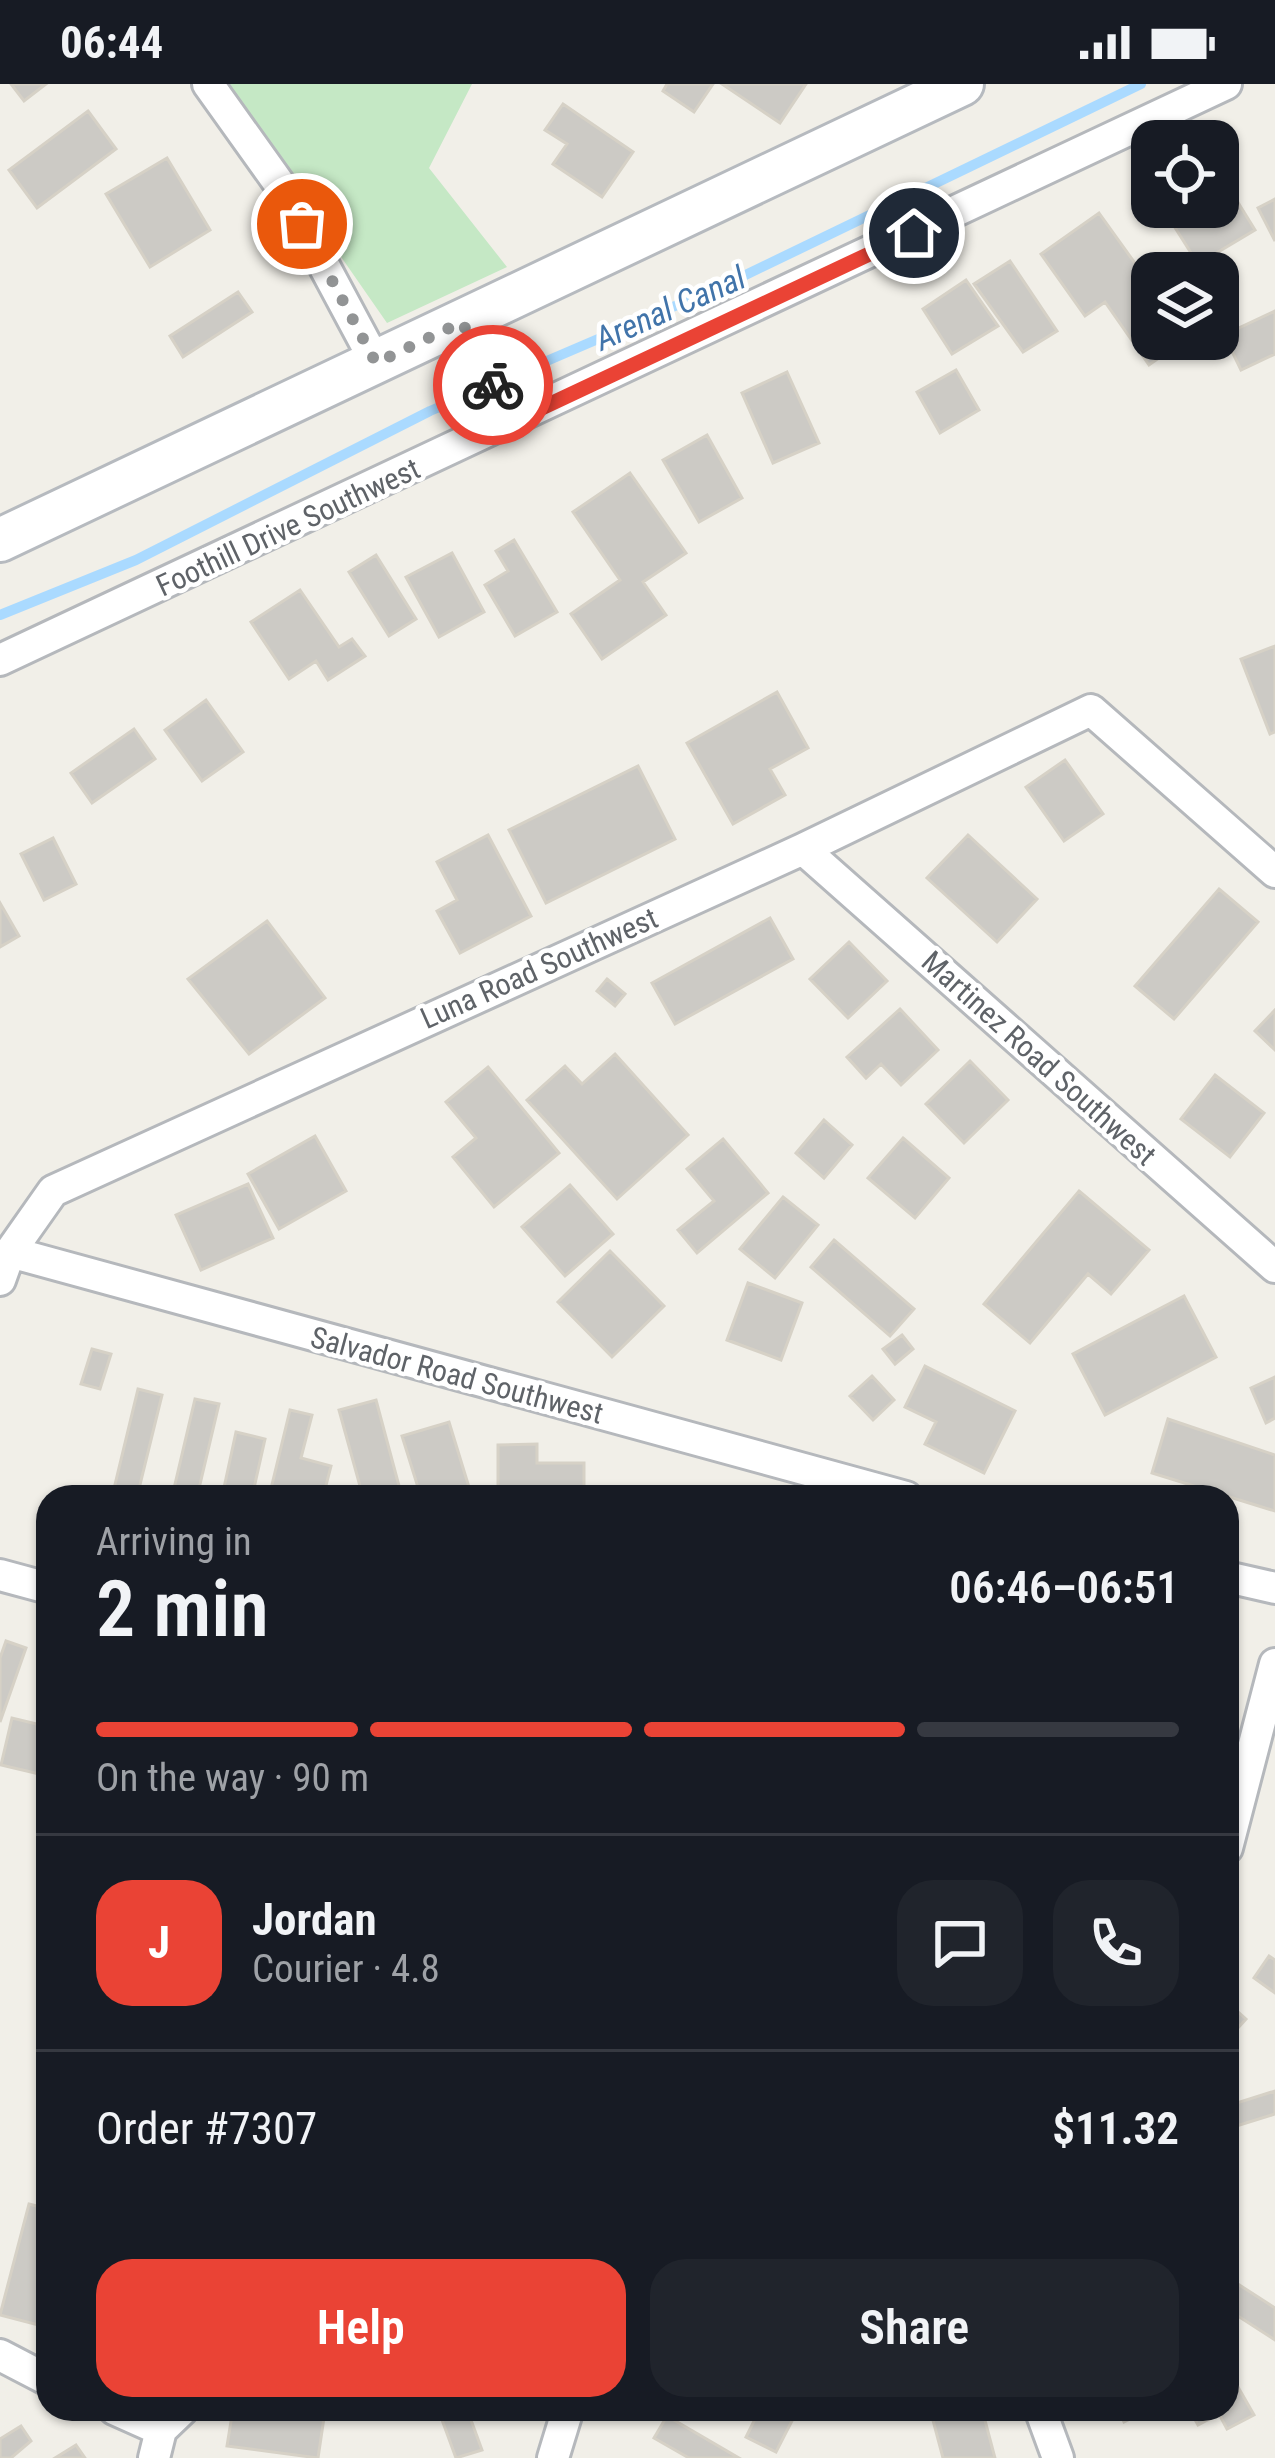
<!DOCTYPE html>
<html lang="en">
<head>
<meta charset="utf-8">
<style>
	:root { --surface:#171b24; --page:#20242c; --text:#f1f3f6; --muted:#9ea1a6; --line:#363941; --accent:#ea4335 }
	body { margin:0; font-family:"Roboto Condensed",sans-serif; background:var(--page); color:var(--text); height:100vh; display:flex; flex-direction:column; font-size:45px; white-space:nowrap }
	* { box-sizing:border-box; margin:0 }
	p { font-size:39px; color:var(--muted) }
	.icon { flex:none; width:66px; height:66px; fill:none; stroke:currentColor; stroke-width:2; stroke-linecap:round; stroke-linejoin:round }
	.map { position:relative; flex:1; overflow:hidden }
	.details { position:absolute; left:36px; top:1401px; width:1203px; height:936px; display:flex; flex-direction:column; background:var(--surface); border-radius:36px; box-shadow:0 3px 9px #0004 }
	.details>* { flex:none }
	.fabs { position:absolute; left:1131px; top:36px; display:grid; gap:24px }
	.fabs a { display:grid; place-items:center; width:108px; height:108px; border-radius:24px; background:var(--surface); box-shadow:0 3px 9px #0004; font-size:60px }
	.pin { position:absolute; display:grid; place-items:center; width:102px; height:102px; color:#fff; margin:-51px; border:6px solid #fff; border-radius:50%; box-shadow:0 3px 12px #0007 }
	.courier { position:absolute; display:grid; place-items:center; width:120px; height:120px; margin:-60px; border:9px solid #ea4335; border-radius:50%; background:#fff; color:#222; box-shadow:0 3px 15px #0007 }
	.summary em { font-style:normal; font-weight:600 }
	.summary div { display:flex; flex-direction:column-reverse }
	.summary { display:flex; align-items:center; justify-content:space-between; height:204px; padding:0 60px }
	h1 { font-size:78px; font-weight:600; line-height:90px }
	.bar { display:grid; grid-template-columns:repeat(4,1fr); gap:18px 12px; align-content:center; height:144px; padding:0 60px }
	.bar i { height:15px; border-radius:9px; background:var(--line) }
	.bar .current { background:var(--accent) }
	.bar p { grid-column:span 4 }
	.line { display:flex; align-items:center; gap:30px; padding:0 60px; border-top:3px solid var(--line) }
	.line div { flex:1 }
	.round { display:grid; place-items:center; flex:none; width:126px; height:126px; border-radius:36px; background:var(--page) }
	.button { display:flex; gap:24px; margin-top:auto; padding:24px 60px }
	.button a { flex:1; height:138px; border-radius:36px; background:var(--accent); color:#fff; font-size:48px; font-weight:600; line-height:138px; text-align:center }
	.button a+a { background:var(--page); color:var(--text) }
	.status { display:flex; justify-content:space-between; align-items:center; height:84px; padding:0 60px; background:var(--surface); direction:ltr }
	.status svg { height:33px; fill:currentColor }
	.map>svg:first-child { display:block }
	.green { fill:#c5e8c5 }
	.lines { fill:none; stroke-linecap:round; stroke-linejoin:round }
	.stream { stroke:#aadaff; stroke-width:10 }
	.building { fill:#cccac5; stroke:#d6d1c6; stroke-width:3 }
	.street-casing { stroke:#b5b8bc; stroke-width:36 }
	.secondary-casing { stroke:#b6babf; stroke-width:48 }
	.street { stroke:#fff; stroke-width:30 }
	.secondary { stroke:#fff; stroke-width:42 }
	.done { stroke:#929495; stroke-width:12; stroke-dasharray:0 21.6 }
	.route { stroke:#ea4335; stroke-width:15 }
	.labels { text-anchor:middle; dominant-baseline:central; stroke-width:9; stroke-linejoin:round; paint-order:stroke }
	.street-label { font-size:30px; fill:#5f6368; stroke:#fff }
	.water-label { font-size:33px; font-style:italic; fill:#4174aa; stroke:#fff }
</style>
</head>
<body>
<div class="status"><b>06:44</b><svg viewBox="0 0 49 12"><path d="M0 12V9h3v3zM5 12V6h3v6zM10 12V3h3v9zM15 12V0h3v12zM26 1h20v11H26zM47 4h2v5h-2z"/></svg></div>
<div class="map">
<svg width="1275" height="2374" viewBox="0 0 1275 2374">
	<rect width="100%" height="100%" fill="#f1efe8"/>
	<path class="green" d="M221,0H472L429,84L507,183L387,239Z"/>
	<g class="lines">
		<path class="stream" d="M0,531L136,476L430,327L731,198L1141,0"/>
	</g>
	<path class="building" d="M11,0H46L24,17Z
		M667,0H713L694,28L663,7Z
		M722,0H806L780,39Z
		M563,20L633,68L602,113L553,80L567,60L545,46Z
		M88,27L116,65L37,124L9,86Z
		M167,74L210,146L150,183L106,110Z
		M1218,86L1255,146L1198,180L1162,123H1218Z
		M1275,115V157L1258,124Z
		M1099,129L1152,203V255H1186L1149,281L1105,218L1085,232L1041,170Z
		M1010,177L1057,247L1023,268L974,200Z
		M966,196L998,242L952,270L923,225Z
		M238,208L252,228L183,273L170,252Z
		M1275,227V270L1241,286L1224,251Z
		M956,286L979,326L940,349L917,308Z
		M787,288L819,359L773,379L742,309Z
		M707,351L742,414L699,438L663,376Z
		M630,389L686,469L643,498L666,531L602,575L571,530L620,496L573,428Z
		M514,456L557,528L515,552L485,501L508,487L496,467Z
		M452,469L484,528L439,553L406,493Z
		M376,471L416,535L389,552L349,488Z
		M300,506L339,563L352,555L365,572L328,596L316,577L289,595L251,538Z
		M1275,562V648L1270,650L1241,575Z
		M777,608L808,664L770,685L785,711L733,740L687,659Z
		M206,616L243,668L202,697L165,646Z
		M134,645L155,675L92,719L71,689Z
		M1065,676L1103,730L1064,757L1026,703Z
		M638,682L675,755L546,819L509,746Z
		M488,751L531,832L460,869L437,827L457,816L437,778Z
		M968,751L1037,815L997,858L927,794Z
		M53,754L76,800L44,816L21,770Z
		M1219,805L1258,838L1174,935L1135,902Z
		M0,819L19,852L0,863Z
		M770,834L793,875L675,940L652,899Z
		M267,837L325,914L249,970L188,895Z
		M849,858L887,897L848,934L810,895Z
		M607,895L625,910L615,922L597,907Z
		M900,925L938,966L901,1001L881,980L866,994L847,973Z
		M1275,926V966L1255,947Z
		M615,970L688,1051L617,1115L527,1016L565,982L582,1000Z
		M970,977L1008,1016L964,1059L926,1020Z
		M488,983L559,1069L494,1123L453,1073L476,1054L446,1018Z
		M1215,991L1264,1029L1230,1073L1181,1035Z
		M824,1036L852,1061L824,1094L796,1069Z
		M315,1052L346,1107L279,1145L248,1090Z
		M903,1054L949,1094L915,1134L868,1094Z
		M723,1055L768,1109L697,1169L678,1146L714,1117L687,1085Z
		M248,1100L273,1154L201,1186L176,1131Z
		M570,1101L613,1150L565,1192L522,1143Z
		M1079,1107L1149,1166L1111,1210L1088,1190L1030,1259L984,1220Z
		M783,1113L818,1141L775,1194L740,1165Z
		M834,1156L914,1225L890,1252L811,1183Z
		M610,1167L664,1222L612,1273L558,1218Z
		M748,1199L802,1219L781,1276L727,1256Z
		M1184,1212L1216,1273L1105,1331L1073,1270Z
		M902,1251L913,1265L895,1280L883,1265Z
		M92,1265L111,1270L100,1305L81,1300Z
		M925,1282L1015,1327L984,1389L925,1360L936,1338L905,1323Z
		M872,1292L894,1316L873,1336L850,1312Z
		M1275,1293V1334L1266,1339L1251,1304Z
		M138,1305L162,1311L137,1413H112Z
		M195,1315L219,1320L197,1413H172Z
		M376,1316L402,1413H363L339,1326Z
		M290,1326L312,1331L301,1374L331,1382L323,1413H269Z
		M1168,1335L1275,1371V1427L1152,1389Z
		M449,1338L472,1413H421L402,1352Z
		M236,1348L265,1355L252,1413H222Z
		M537,1360V1379H584V1413H498V1361Z
		M6,1557L26,1564L0,1638V1574Z
		M48,1631V1692L1,1681L12,1634L45,1642Z
		M1269,1872L1275,1876V1909L1254,1894Z
		M1227,1918L1246,1935L1227,1956Z
		M1275,2007V2030L1227,2045V2022Z
		M29,2120L48,2125V2220L42,2242L0,2231Z
		M1227,2193L1275,2224V2256L1227,2225Z
		M1238,2303L1254,2331L1227,2345L1219,2330L1198,2341L1189,2325H1227V2308Z
		M233,2325L325,2327L318,2374L227,2362Z
		M438,2325H467L482,2366L456,2374Z
		M760,2325H778L794,2333L776,2368L746,2353Z
		M930,2325H982L995,2374H943Z
		M1118,2325H1150L1124,2338Z
		M667,2332L739,2374H689L654,2354Z
		M21,2342L31,2357L11,2374H0V2355Z
		M76,2361L85,2374H55Z"/>
	<g class="lines">
		<g class="street-casing">
			<path id="street" d="M208,0L283,105L376,279
				M462,238L513,338
				M0,576L1226,0
				M803,765L1275,1183
				M10,1168L906,1413
				M0,1196L10,1168L53,1107L803,765L1091,626L1275,788
				M0,1491L48,1504
				M1227,1493L1275,1504
				M1227,1764L1275,1580
				M0,2271L48,2296
				M114,2325L161,2346
				M1040,2325L1058,2374
				M154,2374L161,2346L183,2325
				M553,2374L568,2325"/>
		</g>
		<g class="secondary-casing">
			<path id="secondary" d="M0,456L962,0"/>
		</g>
		<use href="#street" class="street"/>
		<use href="#secondary" class="secondary"/>
	</g>
	<g class="lines">
		<path class="done" d="M302,140L376,279L462,238L493,301"/>
		<path class="route" d="M493,301L512,338L914,149"/>
	</g>
	<g class="labels">
		<g class="street-label">
			<text transform="translate(288 443) rotate(-25)">Foothill Drive Southwest</text>
			<text transform="translate(539 884) rotate(-24)">Luna Road Southwest</text>
			<text transform="translate(1039 974) rotate(42)">Martinez Road Southwest</text>
			<text transform="translate(457 1291) rotate(15)">Salvador Road Southwest</text>
		</g>
		<g class="water-label">
			<text transform="translate(670 224) rotate(-24)">Arenal Canal</text>
		</g>
	</g>
</svg>
<div class="fabs">
<a><svg class="icon" aria-label="locate" viewBox="0 0 24 24"><circle cx="12" cy="12" r="6"/><path d="M12 2v4M12 18v4M2 12h4M18 12h4"/></svg></a>
<a><svg class="icon" aria-label="layers" viewBox="0 0 24 24"><path d="M12 4l9 5-9 5-9-5zM3 14l9 5 9-5"/></svg></a>
</div>
<div class="pin" style="left:302px;top:140px;background:#ea580c"><svg class="icon" aria-label="bag" viewBox="0 0 24 24"><path d="M5 8h14l-1 12H6zM9 8a3 3 0 0 1 6 0"/></svg></div>
<div class="pin" style="left:914px;top:149px;background:#1f2937"><svg class="icon" aria-label="home" viewBox="0 0 24 24"><path d="M3 11l9-7 9 7M6 9v11h12V9"/></svg></div>
<div class="courier" style="left:493px;top:301px"><svg class="icon" aria-label="bike" viewBox="0 0 24 24"><circle cx="6" cy="16" r="4"/><circle cx="18" cy="16" r="4"/><path d="M6 16l4-8h5l3 8M10 8l3 8H6M13 5h3"/></svg></div>
<section class="details">
<div class="summary"><div><h1>2 min</h1><p>Arriving in</p></div><em>06:46–06:51</em></div>
<div class="bar"><i class="current"></i><i class="current"></i><i class="current"></i><i></i><p>On the way · 90 m</p></div>
<div class="line" style="height:216px"><b class="round" style="background:var(--accent);color:#fff">J</b><div><b>Jordan</b><p>Courier · 4.8</p></div><a class="round"><svg class="icon" aria-label="chat" viewBox="0 0 24 24"><path d="M4 5h16v11H9l-5 4z"/></svg></a><a class="round"><svg class="icon" aria-label="phone" viewBox="0 0 24 24"><path d="M5 4h4l2 5-3 2q2 4 5 5l2-3 5 2v4C11 20 4 13 5 4z"/></svg></a></div>
<div class="line" style="height:156px"><div>Order #7307</div><b>$11.32</b></div>
<div class="button"><a>Help</a><a>Share</a></div>
</section>
</div>
</body>
</html>
